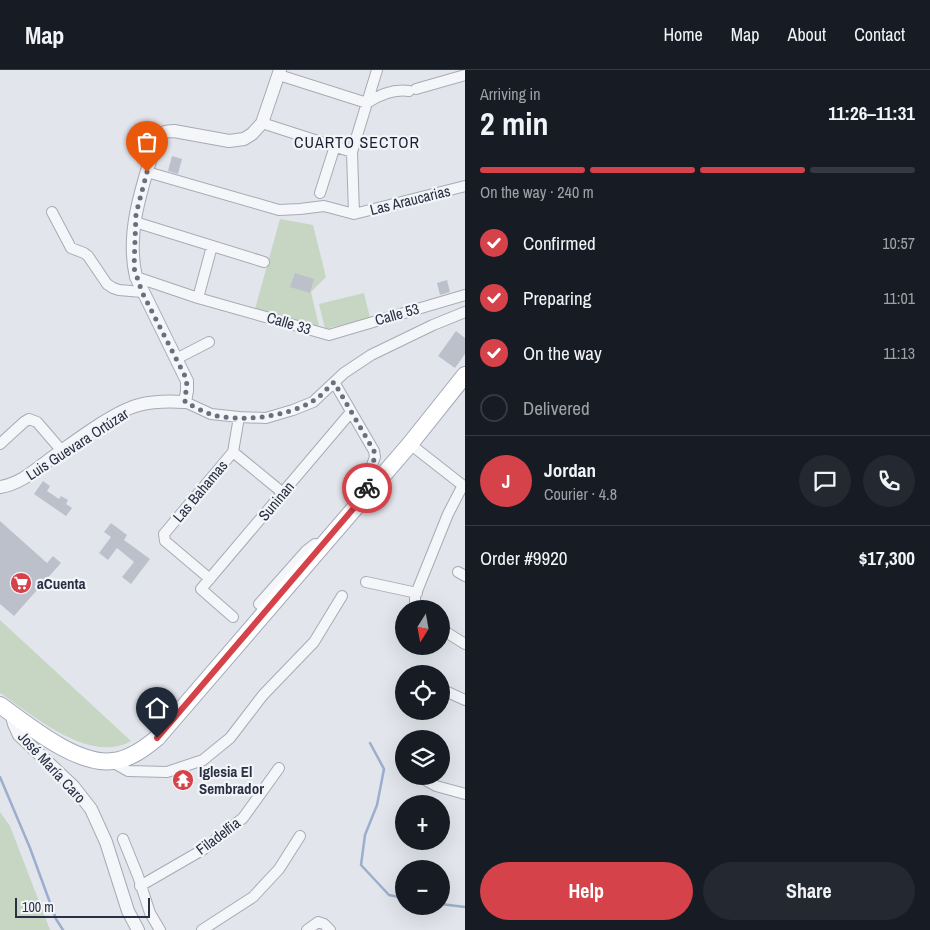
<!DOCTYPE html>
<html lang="en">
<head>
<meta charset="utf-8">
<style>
	:root { --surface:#171b24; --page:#242831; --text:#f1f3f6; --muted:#9ea1a6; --line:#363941; --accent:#d54249 }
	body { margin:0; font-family:"Archivo Narrow",sans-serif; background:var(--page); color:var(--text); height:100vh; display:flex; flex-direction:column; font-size:19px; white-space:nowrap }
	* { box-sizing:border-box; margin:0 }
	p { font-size:16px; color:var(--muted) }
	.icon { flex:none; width:28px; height:28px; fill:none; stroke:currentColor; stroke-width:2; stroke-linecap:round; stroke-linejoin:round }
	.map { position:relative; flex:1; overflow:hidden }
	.drawer { display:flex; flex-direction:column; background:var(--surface); width:465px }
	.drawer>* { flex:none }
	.needle { width:32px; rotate:191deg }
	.fabs { position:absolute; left:395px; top:530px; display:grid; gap:10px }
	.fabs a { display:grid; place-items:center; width:55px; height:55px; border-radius:50%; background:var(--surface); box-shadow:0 5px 20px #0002; font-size:25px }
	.scale { position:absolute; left:15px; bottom:12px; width:135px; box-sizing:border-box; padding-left:5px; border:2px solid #293044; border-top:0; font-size:14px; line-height:18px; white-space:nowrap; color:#293044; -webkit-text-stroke:4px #f2f4f8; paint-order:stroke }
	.pin { position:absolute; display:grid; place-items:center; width:42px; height:42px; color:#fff; margin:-51px -21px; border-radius:50% 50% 50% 0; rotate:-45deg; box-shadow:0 0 5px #0007 }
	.pin .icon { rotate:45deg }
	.courier { position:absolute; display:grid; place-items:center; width:50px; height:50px; margin:-25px; border:4px solid #d54249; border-radius:50%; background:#fff; color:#222; box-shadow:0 1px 6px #0007 }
	.overview em { font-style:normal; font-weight:800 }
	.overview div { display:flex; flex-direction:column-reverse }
	.overview { display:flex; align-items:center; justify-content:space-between; height:85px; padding:0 15px }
	h1 { font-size:32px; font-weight:800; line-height:38px }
	.bar { display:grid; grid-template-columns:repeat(4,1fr); gap:8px 5px; align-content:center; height:60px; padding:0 15px }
	.bar i { height:6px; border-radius:4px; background:var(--line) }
	.bar .current { background:var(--accent) }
	.bar p { grid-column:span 4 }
	.line { display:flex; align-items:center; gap:12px; padding:0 15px; border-top:1px solid var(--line) }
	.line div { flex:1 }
	.round { display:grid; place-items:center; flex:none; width:52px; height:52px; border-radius:26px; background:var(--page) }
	ol { padding:0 15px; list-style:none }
	li { display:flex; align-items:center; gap:15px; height:55px }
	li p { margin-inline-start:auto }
	li .icon { padding:5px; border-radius:50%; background:var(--accent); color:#fff; stroke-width:4 }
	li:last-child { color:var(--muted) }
	li i { width:28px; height:28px; border:2px solid var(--line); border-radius:50% }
	.primary-button { display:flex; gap:10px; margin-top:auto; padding:10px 15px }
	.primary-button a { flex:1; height:58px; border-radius:30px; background:var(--accent); color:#fff; font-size:20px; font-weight:800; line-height:58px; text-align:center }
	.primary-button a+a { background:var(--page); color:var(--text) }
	header { display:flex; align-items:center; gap:30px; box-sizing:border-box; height:70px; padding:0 25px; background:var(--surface); border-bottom:1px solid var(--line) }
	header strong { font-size:24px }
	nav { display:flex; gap:28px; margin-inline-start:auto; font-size:18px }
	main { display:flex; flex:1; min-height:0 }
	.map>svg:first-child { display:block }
	.green { fill:#c6d6c3 }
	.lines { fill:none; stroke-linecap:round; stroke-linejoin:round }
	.stream { stroke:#9caecd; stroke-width:2.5 }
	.building { fill:#bcc0cb }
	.minor-casing { stroke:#a7abb6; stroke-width:12 }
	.tertiary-casing { stroke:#a7abb6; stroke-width:14 }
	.primary-casing { stroke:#a1a8b8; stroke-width:18 }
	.minor { stroke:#f5f6f9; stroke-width:10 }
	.tertiary { stroke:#f5f6f9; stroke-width:12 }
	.primary { stroke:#fff; stroke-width:16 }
	.done { stroke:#6a6f7e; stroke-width:5; stroke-dasharray:0 9 }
	.route { stroke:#d54249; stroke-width:6 }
	.labels { text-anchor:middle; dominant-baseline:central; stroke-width:4.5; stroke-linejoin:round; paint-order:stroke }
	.street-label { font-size:15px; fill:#293044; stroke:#f2f4f8 }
	.poi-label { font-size:15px; font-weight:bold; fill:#293044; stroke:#f2f4f8; text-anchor:start }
	.neighbourhood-label { font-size:16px; letter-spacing:1px; fill:#1b2135; stroke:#f2f4f8 }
</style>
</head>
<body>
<header>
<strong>Map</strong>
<nav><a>Home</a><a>Map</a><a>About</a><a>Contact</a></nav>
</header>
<main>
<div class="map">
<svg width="465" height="860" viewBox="0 0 465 860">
	<rect width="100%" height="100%" fill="#e2e5eb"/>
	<path class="green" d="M280,149L313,155L326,207L311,222L319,256L255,239Z
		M364,223L370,248L325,259L319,234Z
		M0,550L131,671C90,695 33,645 0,623Z
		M0,742L10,756L50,860H0Z"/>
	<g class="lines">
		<path class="stream" d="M370,673L384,699L377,735L365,765L361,795L389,825L404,828
			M0,707L30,778L56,849L63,860
			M441,834L465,837"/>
	</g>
	<path class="building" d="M172,86L182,89L178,104L168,101Z
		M295,203L314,209L310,223L290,217Z
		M447,210L450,222L440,225L437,213Z
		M456,261L465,268V284L455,298L438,286Z
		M43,411L50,416L47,421L59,429L61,426L68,430L66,434L72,438L66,446L34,424Z
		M0,451L47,493L53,486L61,493L14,546L0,534Z
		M111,453L127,465L124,470L150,489L131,514L122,507L134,492L117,478L108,490L99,483L111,467L104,462Z"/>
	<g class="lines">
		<g class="minor-casing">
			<path id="minor" d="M279,5L367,33C379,25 394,19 409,21
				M416,19L465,5
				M262,53L352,82
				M147,102L279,140L300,139L324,136L354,144L465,116
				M320,123L335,76
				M52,142L71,178L84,183L88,186L107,214L113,218L119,220L142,222
				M354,144L352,82L377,0
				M135,152L264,192
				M136,207L198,228L329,265L465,225
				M198,228L212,176
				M176,289L209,272
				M334,312L374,381L375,387L368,406L366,423
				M185,332L211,344L239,347L266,348L293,340L313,332L344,303L371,285L433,255L465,242
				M0,374L24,352L29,349L37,352L62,381
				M410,374L465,417
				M233,382L283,423
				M458,502L465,506
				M210,509L165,471L164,464L233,382L239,347
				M366,512L417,523
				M259,534L306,481L315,474L320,477
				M418,539L415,532V526L448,444L463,415
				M233,547L201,519L351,342
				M441,559L465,574
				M441,619L465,630
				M112,692L128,701L167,702L203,690L230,668L263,625L314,572L342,526
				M418,706L436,716L465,724
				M123,769L138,806L150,843L160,860
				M140,816L204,779L243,748L279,698
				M202,860L253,827L279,799L300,766
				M307,860L318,852L324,854L330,860"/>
		</g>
		<g class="tertiary-casing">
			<path id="tertiary" d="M0,417C20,414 34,401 50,389C72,374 114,341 139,335C154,331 170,331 185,332L187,321V311L136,207C125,160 144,112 157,68C162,62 166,61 174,61L229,71L244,69L252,64L262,53L280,0
				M11,643L14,654L19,665L73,716L91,739L106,772L128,841L138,860"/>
		</g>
		<g class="primary-casing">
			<path id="primary" d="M0,635C28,655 77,696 113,691C130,689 144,679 157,668L410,374L465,305"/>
		</g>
		<use href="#minor" class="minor"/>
		<use href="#tertiary" class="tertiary"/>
		<use href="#primary" class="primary"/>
	</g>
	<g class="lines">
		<path class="done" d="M147,102L136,144L134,198L142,222L187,310L185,332C193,336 202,341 210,344C238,353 286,347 311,332C320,328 327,318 334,312L374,381C376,391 368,407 367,418"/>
		<path class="route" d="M157,668L365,425L367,418"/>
	</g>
	<defs>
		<g id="supermarket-disc" transform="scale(1.125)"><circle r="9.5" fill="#d54249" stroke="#f2f4f8"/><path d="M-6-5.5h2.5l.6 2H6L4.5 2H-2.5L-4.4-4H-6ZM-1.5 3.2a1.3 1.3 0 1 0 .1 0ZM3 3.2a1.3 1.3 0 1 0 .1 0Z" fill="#fff"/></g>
		<g id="temple-disc" transform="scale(1.125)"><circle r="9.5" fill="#d54249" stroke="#f2f4f8"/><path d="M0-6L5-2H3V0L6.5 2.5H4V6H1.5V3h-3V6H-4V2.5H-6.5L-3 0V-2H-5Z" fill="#fff"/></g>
	</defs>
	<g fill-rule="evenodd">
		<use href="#supermarket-disc" x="21" y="513"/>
		<use href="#temple-disc" x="183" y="710"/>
	</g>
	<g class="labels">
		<g class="street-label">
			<text transform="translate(410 130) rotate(-14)">Las Araucarias</text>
			<text transform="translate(397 244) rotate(-16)">Calle 53</text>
			<text transform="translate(289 253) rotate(17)">Calle 33</text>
			<text transform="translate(77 374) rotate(-33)">Luis Guevara Ortúzar</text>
			<text transform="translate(200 421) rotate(-50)">Las Bahamas</text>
			<text transform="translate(276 431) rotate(-50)">Suninan</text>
			<text transform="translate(52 697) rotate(47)">José María Caro</text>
			<text transform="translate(218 766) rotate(-37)">Filadelfia</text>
		</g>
		<g class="poi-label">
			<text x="37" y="513">aCuenta</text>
			<text x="199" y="701">Iglesia El<tspan x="199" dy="17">Sembrador</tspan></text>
		</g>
		<g class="neighbourhood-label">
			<text x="357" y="72">CUARTO SECTOR</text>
		</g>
	</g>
</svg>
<div class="fabs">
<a><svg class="needle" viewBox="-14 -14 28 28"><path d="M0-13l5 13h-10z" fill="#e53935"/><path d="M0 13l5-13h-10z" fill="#9ea1a6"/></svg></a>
<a><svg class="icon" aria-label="locate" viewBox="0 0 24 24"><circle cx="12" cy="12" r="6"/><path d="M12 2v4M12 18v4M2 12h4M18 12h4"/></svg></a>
<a><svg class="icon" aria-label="layers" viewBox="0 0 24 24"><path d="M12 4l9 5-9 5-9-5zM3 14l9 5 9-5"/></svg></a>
<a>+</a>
<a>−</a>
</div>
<div class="scale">100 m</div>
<div class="pin" style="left:147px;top:102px;background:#ea580c"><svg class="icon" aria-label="bag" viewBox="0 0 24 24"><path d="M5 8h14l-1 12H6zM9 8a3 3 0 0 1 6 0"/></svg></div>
<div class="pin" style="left:157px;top:668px;background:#1f2937"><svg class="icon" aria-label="home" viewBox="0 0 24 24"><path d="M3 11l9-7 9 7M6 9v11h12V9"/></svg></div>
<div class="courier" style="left:367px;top:418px"><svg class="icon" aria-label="bike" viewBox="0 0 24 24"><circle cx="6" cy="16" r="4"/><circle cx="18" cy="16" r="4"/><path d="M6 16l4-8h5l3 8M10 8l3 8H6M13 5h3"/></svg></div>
</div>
<section class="drawer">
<div class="overview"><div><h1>2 min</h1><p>Arriving in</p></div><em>11:26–11:31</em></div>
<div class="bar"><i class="current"></i><i class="current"></i><i class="current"></i><i></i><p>On the way · 240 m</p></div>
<ol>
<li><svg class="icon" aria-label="check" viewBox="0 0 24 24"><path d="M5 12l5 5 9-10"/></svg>Confirmed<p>10:57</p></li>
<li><svg class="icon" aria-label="check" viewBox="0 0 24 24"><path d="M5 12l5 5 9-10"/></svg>Preparing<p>11:01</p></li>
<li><svg class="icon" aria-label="check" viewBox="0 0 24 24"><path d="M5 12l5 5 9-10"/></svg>On the way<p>11:13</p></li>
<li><i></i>Delivered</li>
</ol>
<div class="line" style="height:90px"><b class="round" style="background:var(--accent);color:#fff">J</b><div><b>Jordan</b><p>Courier · 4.8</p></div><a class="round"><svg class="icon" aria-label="chat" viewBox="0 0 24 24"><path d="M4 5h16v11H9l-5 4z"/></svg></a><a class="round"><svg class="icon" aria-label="phone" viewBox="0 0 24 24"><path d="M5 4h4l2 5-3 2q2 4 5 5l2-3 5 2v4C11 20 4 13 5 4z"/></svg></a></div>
<div class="line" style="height:65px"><div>Order #9920</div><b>$17,300</b></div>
<div class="primary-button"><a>Help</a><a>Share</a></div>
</section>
</main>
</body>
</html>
